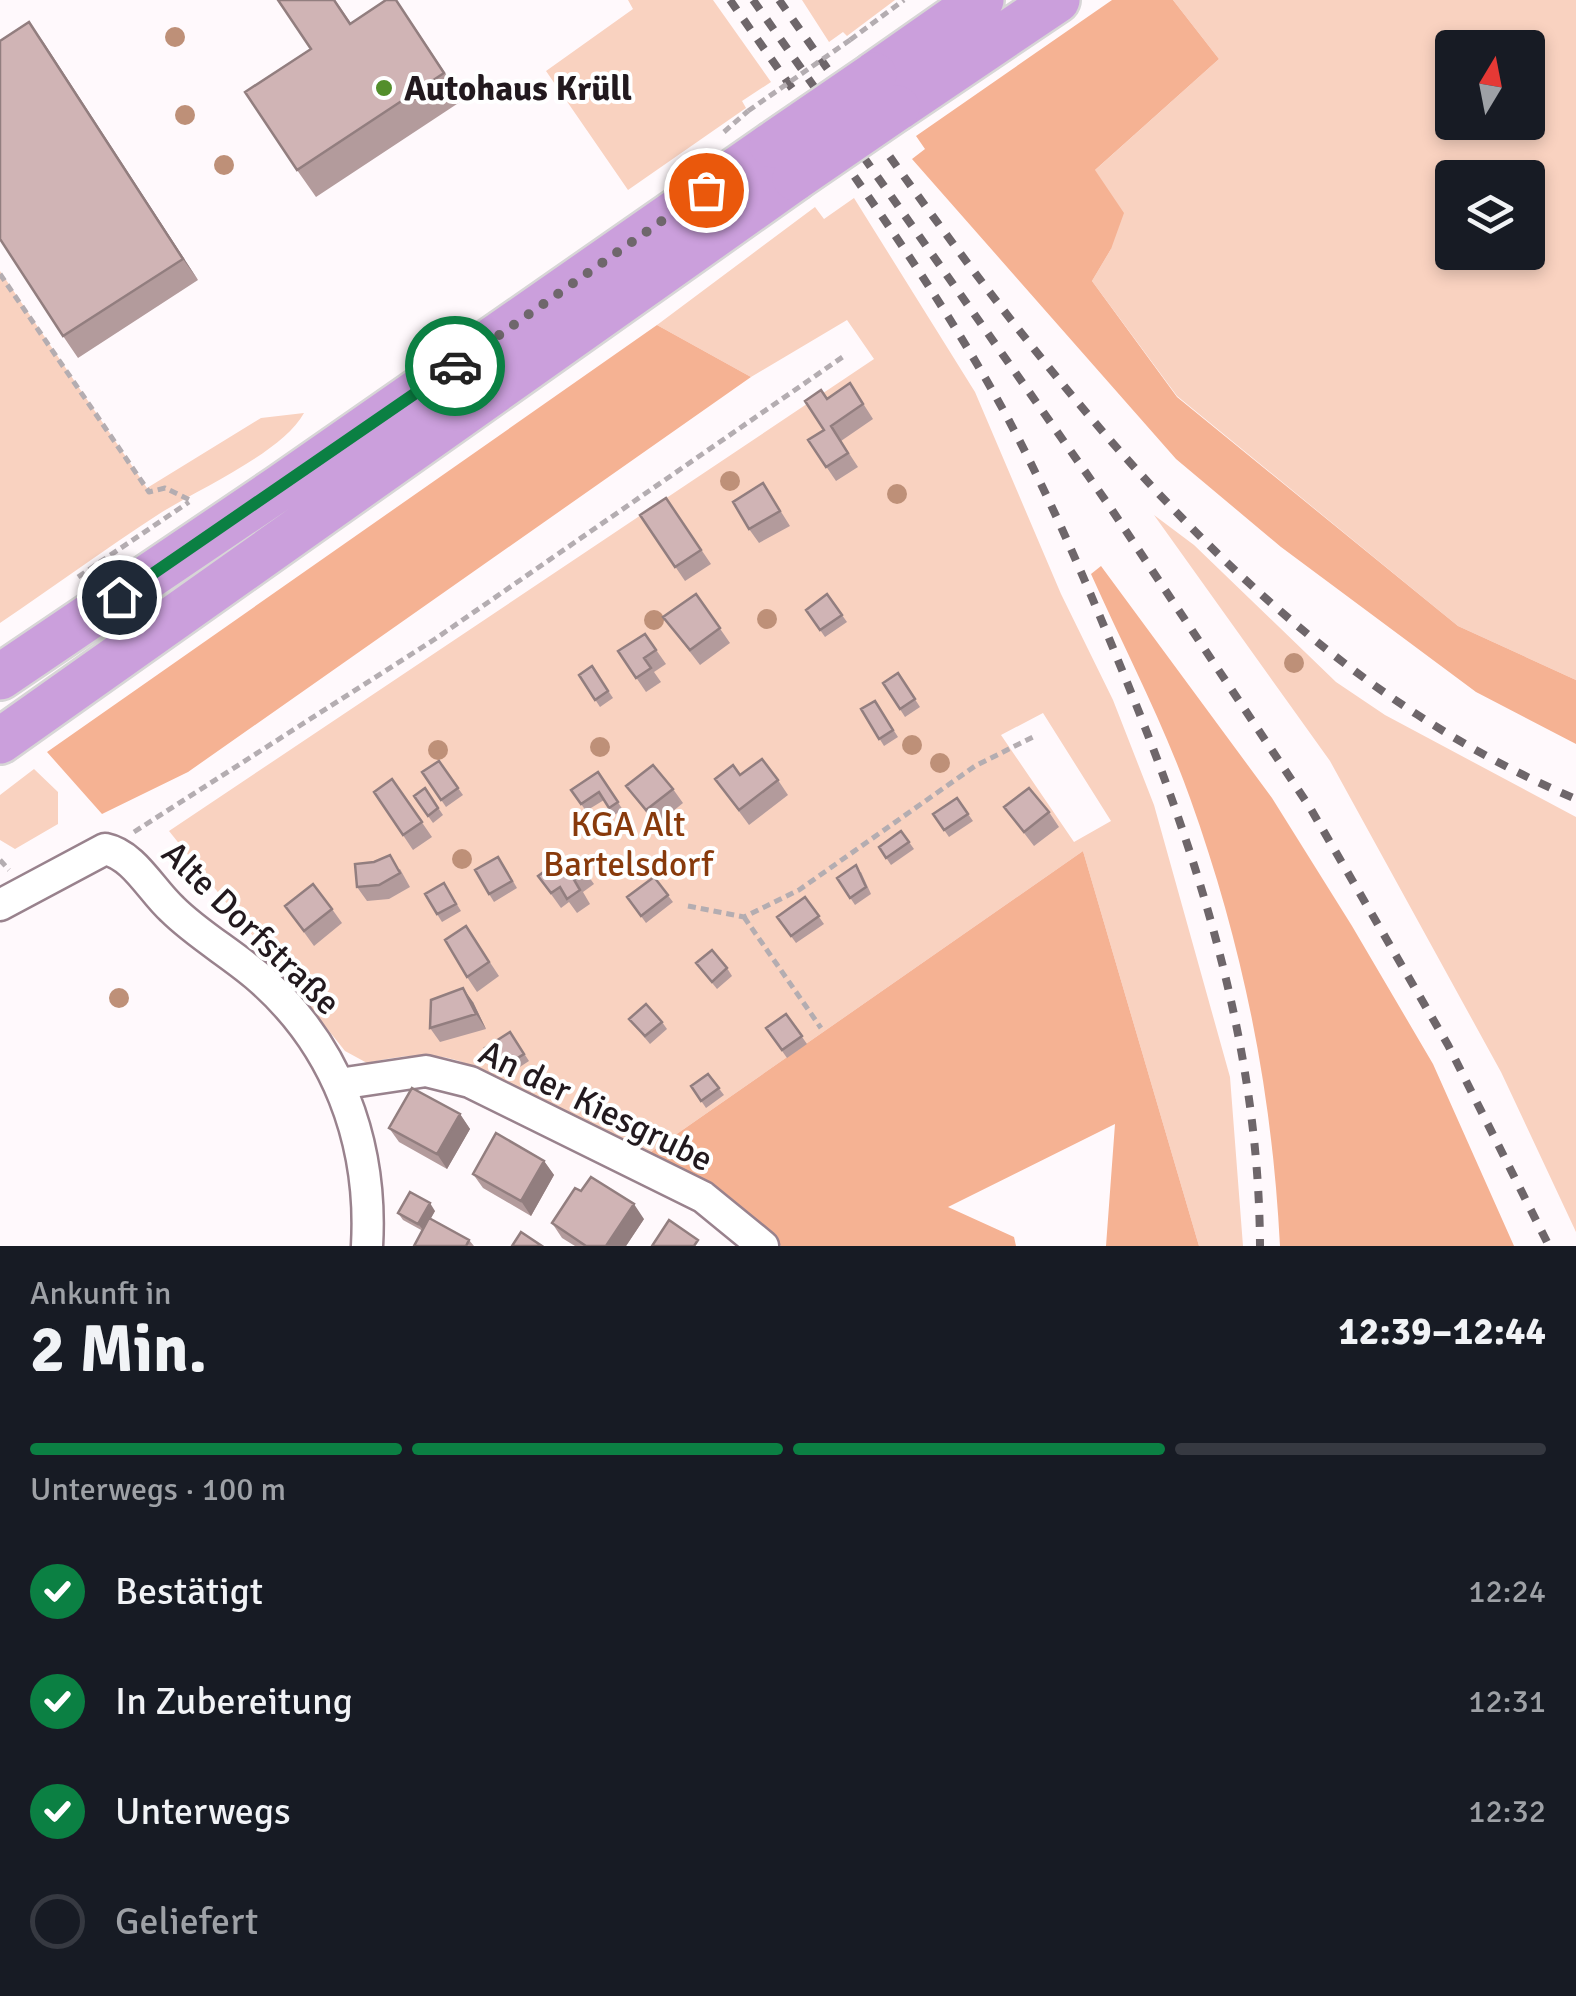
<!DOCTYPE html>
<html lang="de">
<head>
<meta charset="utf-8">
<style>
	:root { --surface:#171b24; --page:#242831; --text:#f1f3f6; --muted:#9ea1a6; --line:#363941; --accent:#0b8043 }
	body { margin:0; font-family:Signika,sans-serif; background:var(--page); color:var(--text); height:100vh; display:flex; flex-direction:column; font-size:38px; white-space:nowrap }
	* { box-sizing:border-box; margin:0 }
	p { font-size:32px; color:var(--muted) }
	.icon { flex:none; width:55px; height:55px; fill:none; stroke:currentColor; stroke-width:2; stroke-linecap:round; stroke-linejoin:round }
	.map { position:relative; height:1246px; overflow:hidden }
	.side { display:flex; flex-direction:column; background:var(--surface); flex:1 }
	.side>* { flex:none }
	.needle { width:65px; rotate:10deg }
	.fabs { position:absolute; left:1435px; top:30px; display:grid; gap:20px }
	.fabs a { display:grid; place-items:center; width:110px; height:110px; border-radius:10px; background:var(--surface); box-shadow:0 5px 15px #0003; font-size:50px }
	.pin { position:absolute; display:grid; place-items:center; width:85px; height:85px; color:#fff; margin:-42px; border:5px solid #fff; border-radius:50%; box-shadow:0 2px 10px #0007 }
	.courier { position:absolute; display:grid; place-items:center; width:100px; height:100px; margin:-50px; border:8px solid #0b8043; border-radius:50%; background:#fff; color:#222; box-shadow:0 2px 12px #0007 }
	.overview em { font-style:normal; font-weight:800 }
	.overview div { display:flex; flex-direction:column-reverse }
	.overview { display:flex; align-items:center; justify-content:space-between; height:170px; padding:0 30px }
	h1 { font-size:65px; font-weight:800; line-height:75px }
	.bar { display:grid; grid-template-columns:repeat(4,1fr); gap:15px 10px; align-content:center; height:120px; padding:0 30px }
	.bar i { height:12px; border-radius:8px; background:var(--line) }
	.bar .current { background:var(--accent) }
	.bar p { grid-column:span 4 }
	ol { padding:0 30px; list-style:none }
	li { display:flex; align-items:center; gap:30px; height:110px }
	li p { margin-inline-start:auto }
	li .icon { padding:10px; border-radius:50%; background:var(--accent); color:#fff; stroke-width:4 }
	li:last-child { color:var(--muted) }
	li i { width:55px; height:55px; border:5px solid var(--line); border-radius:50% }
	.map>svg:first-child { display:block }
	.green { fill:#f9d2c0; fill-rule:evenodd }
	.forest { fill:#f5b293 }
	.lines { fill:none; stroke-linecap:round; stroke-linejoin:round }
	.minor-casing { stroke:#99828d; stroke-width:35 }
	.highway-casing { stroke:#d7d6d6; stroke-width:50 }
	.path { stroke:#b4adb1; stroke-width:5; stroke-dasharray:8 5; stroke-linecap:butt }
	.minor { stroke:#fff; stroke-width:30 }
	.highway { stroke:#cb9fdc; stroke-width:45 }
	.rail { stroke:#6e666a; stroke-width:8; stroke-dasharray:12 12; stroke-linecap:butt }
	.highway-bridge-casing { stroke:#d7d6d6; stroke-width:50; stroke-linecap:butt }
	.path-bridge { stroke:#b4adb1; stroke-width:5; stroke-dasharray:8 5; stroke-linecap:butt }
	.highway-bridge { stroke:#cb9fdc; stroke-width:45 }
	.tree { fill:#be9078 }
	.wall { fill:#b39b9c }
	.shaded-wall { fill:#927e7f }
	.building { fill:#d0b4b5; stroke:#927e7f; stroke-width:2.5 }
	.done { stroke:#6f676c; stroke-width:10; stroke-dasharray:0 18 }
	.route { stroke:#0b8043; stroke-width:12 }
	.poi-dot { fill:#538e2b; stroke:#fff; stroke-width:4 }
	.labels { text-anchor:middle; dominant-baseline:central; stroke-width:8; stroke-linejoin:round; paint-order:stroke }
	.poi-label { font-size:35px; font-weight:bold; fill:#22191e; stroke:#fff; text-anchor:start }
	.park-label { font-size:35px; fill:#883a0c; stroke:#fff }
	.street-label { font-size:35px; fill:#22191e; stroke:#fff }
</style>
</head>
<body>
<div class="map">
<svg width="1576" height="1246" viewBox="0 0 1576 1246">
	<rect width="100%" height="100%" fill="#fff9fc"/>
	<path class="green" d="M628,0H713L771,82L742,101L746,108L628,190L546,71L633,9Z
		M802,0H895L847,36L843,32L829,42Z
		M1173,0H1576V680L1458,626L1177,396L1092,281L1111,249L1094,171L1219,59ZM1452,48H1528V122H1452ZM1452,178H1528V252H1452Z
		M854,198L975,392L1061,594L1113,700L1154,805L1230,1077L1243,1246H1199L1083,851L648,1154L462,1062C429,1051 401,1056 367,1063L345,1051L169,831L874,359L847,320L751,377L657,325L815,207L824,219ZM1043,713L1111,821L1074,842L1001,735Z
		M0,271L147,488L261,418L304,413C282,453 198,489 159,514C105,549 53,587 0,623Z
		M1154,515L1194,545L1336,682L1385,715L1576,817V1232L1501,1072L1330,761Z
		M34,769L58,792V824L15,849L0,840V795Z"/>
	<path class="forest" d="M1112,0H1173L1219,59L1095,170L1124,213L1111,249L1092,281L1177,397L1458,626L1576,680V744L1476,692L1281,547L1176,459L912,159L925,149L916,136Z
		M657,325L751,377L188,772L102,814L47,752Z
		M1101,566L1272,798L1352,926L1433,1064L1514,1246H1280C1272,1089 1243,946 1190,798C1163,722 1124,648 1091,574Z
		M1083,851L1199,1246H1106L1115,1124L948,1207L1014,1237L1016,1246H781L729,1198L648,1154Z"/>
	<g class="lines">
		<g class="minor-casing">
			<path id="minor" d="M0,905L105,849C134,855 151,890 172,909C197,934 229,952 256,975C337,1044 373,1142 367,1246
				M339,1084L426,1071L470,1082L703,1197L763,1246"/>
		</g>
		<g class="highway-casing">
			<path id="highway" d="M874,75L981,0
				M897,108L1057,0
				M0,677L281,487L772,145
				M0,741L795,178"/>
		</g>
		<path class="path" d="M850,40L904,0
			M724,132L748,111
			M0,274L149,492L165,488L190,500
			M78,577L189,502
			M134,832L435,639L844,356
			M0,860L9,870
			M688,906L744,917L799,890L975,766L1035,736
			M744,917L821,1028"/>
		<use href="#minor" class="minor"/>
		<use href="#highway" class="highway"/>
		<path class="rail" d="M730,0C824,136 927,270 1006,415C1050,497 1087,584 1122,670C1198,855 1259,1044 1260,1246
			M753,0L1108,504L1309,806L1448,1045L1549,1246
			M779,0C992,301 1223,651 1576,799"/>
		<g class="highway-bridge-casing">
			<path id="highway-bridge" d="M772,145L874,75
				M795,178L897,108"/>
		</g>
		<path class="path-bridge" d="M748,111L850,40"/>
		<use href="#highway-bridge" class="highway-bridge"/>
	</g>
	<g class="tree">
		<circle cx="175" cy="37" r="10"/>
		<circle cx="185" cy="115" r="10"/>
		<circle cx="224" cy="165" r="10"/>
		<circle cx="730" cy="481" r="10"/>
		<circle cx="897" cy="494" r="10"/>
		<circle cx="767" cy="619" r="10"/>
		<circle cx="654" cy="620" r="10"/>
		<circle cx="1294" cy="663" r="10"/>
		<circle cx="912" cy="745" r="10"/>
		<circle cx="600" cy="747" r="10"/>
		<circle cx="438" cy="750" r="10"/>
		<circle cx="940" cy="763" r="10"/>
		<circle cx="462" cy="859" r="10"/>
		<circle cx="119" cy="998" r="10"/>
	</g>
	<path class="wall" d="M278,0H335L351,23H412L463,100L316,197L297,170L311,49Z
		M29,22L198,280L78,358L63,336Z
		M850,383L873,419L841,441L858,467L836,481L808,440L824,430L827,398Z
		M763,483L790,526L759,543L749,529Z
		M666,498L711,564L685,581L640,515Z
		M696,594L730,643L700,665L663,617Z
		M827,594L847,622L825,637L806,610Z
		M645,634L666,664L654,672L661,682L646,692L618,651Z
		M592,666L613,698L600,707L579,675Z
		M898,673L920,707L905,717L883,683Z
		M875,701L898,737L884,746L861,709Z
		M439,761L463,795L446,807L422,772Z
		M598,772L623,810L614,815L604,800L586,811L571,790Z
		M740,775L778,780L788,795L749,825L715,779Z
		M392,779L432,837L413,850L374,792Z
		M626,786L673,789L683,803L656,825Z
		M425,788L443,815L433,823L414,796Z
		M957,798L973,821L949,837L933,814Z
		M1004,807L1049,812L1059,827L1034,846Z
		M901,831L914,849L891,865L879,847Z
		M574,856L594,884L583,892L590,904L577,913L569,902L561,908L538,876L563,865Z
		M503,864L517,888L494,902L489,894Z
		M400,869L410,887L389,899L367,901L357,887Z
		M861,872L871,894L855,905L837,878Z
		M654,877L673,902L646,923L627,897Z
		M444,883L461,911L442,922L437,914Z
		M805,897L824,924L796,943L777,917Z
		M285,906L332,909L342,923L314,946Z
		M466,926L499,976L477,992L467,977Z
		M696,963L727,968L732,976L717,989Z
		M473,1002L486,1029L440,1042L430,1028Z
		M786,1014L807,1044L787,1058L766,1028Z
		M629,1019L662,1022L667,1029L650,1044Z
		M510,1032L529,1061L506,1076L485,1048Z
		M708,1074L724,1095L706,1108L691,1086Z
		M460,1114L470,1129L447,1169L399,1142L389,1128Z
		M544,1161L554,1175L531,1216L483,1188L473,1174Z
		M435,1211L430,1219L469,1240L474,1246H414L423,1231L403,1220L398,1213Z
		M644,1219L626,1246H575L562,1238L552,1223Z"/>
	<path class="shaded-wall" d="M29,22L44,43L198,280L183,259Z
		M463,988L473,1002L486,1029L476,1014Z
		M460,1114L470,1129L447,1169L437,1154Z
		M544,1161L554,1175L531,1216L521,1201Z
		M430,1203L435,1211L424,1231L418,1224Z
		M634,1204L644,1219L626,1246H606Z"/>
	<path class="building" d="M278,0H334L350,24L386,0H396L444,73L297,170L245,92L311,49Z
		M29,22L183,259L63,336L0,239V41Z
		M850,383L863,404L831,426L848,453L826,467L808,440L824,430L805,401L821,390L827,399Z
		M763,483L780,511L749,529L733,502Z
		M666,498L701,550L675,567L640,515Z
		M696,594L720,628L690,650L663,617Z
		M827,594L842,615L820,630L806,610Z
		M645,634L656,650L644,658L651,668L636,678L618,651Z
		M592,666L608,691L595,700L579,675Z
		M898,673L915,699L900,709L883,683Z
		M875,701L893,730L879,739L861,709Z
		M762,759L778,780L739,810L715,779L733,765L740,775Z
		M439,761L458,788L441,800L422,772Z
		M653,765L673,789L646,810L626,786Z
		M598,772L618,802L609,808L599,792L581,804L571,790Z
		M392,779L422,822L403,835L374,792Z
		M425,788L438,808L428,816L414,796Z
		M1029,788L1049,812L1024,832L1004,807Z
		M957,798L968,814L944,830L933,814Z
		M901,831L909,842L886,858L879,847Z
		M390,855L400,873L379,885L357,887L355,864L374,862Z
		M574,856L584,869L573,878L580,890L567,899L560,887L551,893L538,876L560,860L563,865Z
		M498,857L512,881L489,894L475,870Z
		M856,865L866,887L850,898L837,878Z
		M654,877L668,895L641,916L627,897Z
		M444,883L456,904L437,914L425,894Z
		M313,884L332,909L304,931L285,906Z
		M805,897L819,916L791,936L777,917Z
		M466,926L489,962L467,977L445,940Z
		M712,950L727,968L712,982L696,963Z
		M463,988L476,1014L430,1028L431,1000Z
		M646,1004L662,1022L645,1036L629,1019Z
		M786,1014L802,1036L782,1050L766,1028Z
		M510,1032L524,1054L501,1068L485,1048Z
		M708,1074L719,1088L701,1101L691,1086Z
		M412,1088L460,1114L437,1154L389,1128Z
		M496,1133L544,1161L521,1201L473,1174Z
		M591,1177L634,1204L606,1246H586L552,1223L575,1188L581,1191Z
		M410,1192L430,1203L418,1224L398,1213Z
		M429,1218L469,1240L466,1246H414Z
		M669,1220L698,1240L694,1246H652Z
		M521,1232L542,1246H512Z"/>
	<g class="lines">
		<path class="done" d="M455,366L706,190"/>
		<path class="route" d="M119,597L455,366"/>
	</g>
	<circle class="poi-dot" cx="384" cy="88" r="10"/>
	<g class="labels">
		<g class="poi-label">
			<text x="404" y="88">Autohaus Krüll</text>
		</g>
		<g class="park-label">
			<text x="628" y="824">KGA Alt<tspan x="628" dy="40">Bartelsdorf</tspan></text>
		</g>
		<g class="street-label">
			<text transform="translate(251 928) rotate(44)">Alte Dorfstraße</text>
			<text transform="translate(596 1106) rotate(26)">An der Kiesgrube</text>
		</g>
	</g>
</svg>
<div class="fabs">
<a><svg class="needle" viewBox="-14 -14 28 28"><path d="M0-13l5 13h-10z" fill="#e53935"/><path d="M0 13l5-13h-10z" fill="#9ea1a6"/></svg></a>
<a><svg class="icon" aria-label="layers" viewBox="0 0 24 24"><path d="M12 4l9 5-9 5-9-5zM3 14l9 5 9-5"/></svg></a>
</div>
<div class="pin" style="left:706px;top:190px;background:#ea580c"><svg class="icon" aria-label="bag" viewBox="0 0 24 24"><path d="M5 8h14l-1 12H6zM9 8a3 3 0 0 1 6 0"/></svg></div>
<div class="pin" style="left:119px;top:597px;background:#1f2937"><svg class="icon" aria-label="home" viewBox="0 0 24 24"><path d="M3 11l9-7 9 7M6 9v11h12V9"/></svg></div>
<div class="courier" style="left:455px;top:366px"><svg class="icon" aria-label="car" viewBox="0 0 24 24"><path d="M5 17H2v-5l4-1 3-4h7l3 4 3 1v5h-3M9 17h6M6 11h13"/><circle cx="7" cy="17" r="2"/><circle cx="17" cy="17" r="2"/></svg></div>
</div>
<section class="side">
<div class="overview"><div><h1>2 Min.</h1><p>Ankunft in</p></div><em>12:39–12:44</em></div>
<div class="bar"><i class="current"></i><i class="current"></i><i class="current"></i><i></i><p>Unterwegs · 100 m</p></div>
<ol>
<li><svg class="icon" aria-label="check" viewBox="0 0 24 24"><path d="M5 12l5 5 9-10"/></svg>Bestätigt<p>12:24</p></li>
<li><svg class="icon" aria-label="check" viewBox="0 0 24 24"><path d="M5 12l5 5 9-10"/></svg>In Zubereitung<p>12:31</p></li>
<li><svg class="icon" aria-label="check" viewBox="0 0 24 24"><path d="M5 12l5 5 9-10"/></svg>Unterwegs<p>12:32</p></li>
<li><i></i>Geliefert</li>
</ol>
</section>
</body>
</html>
